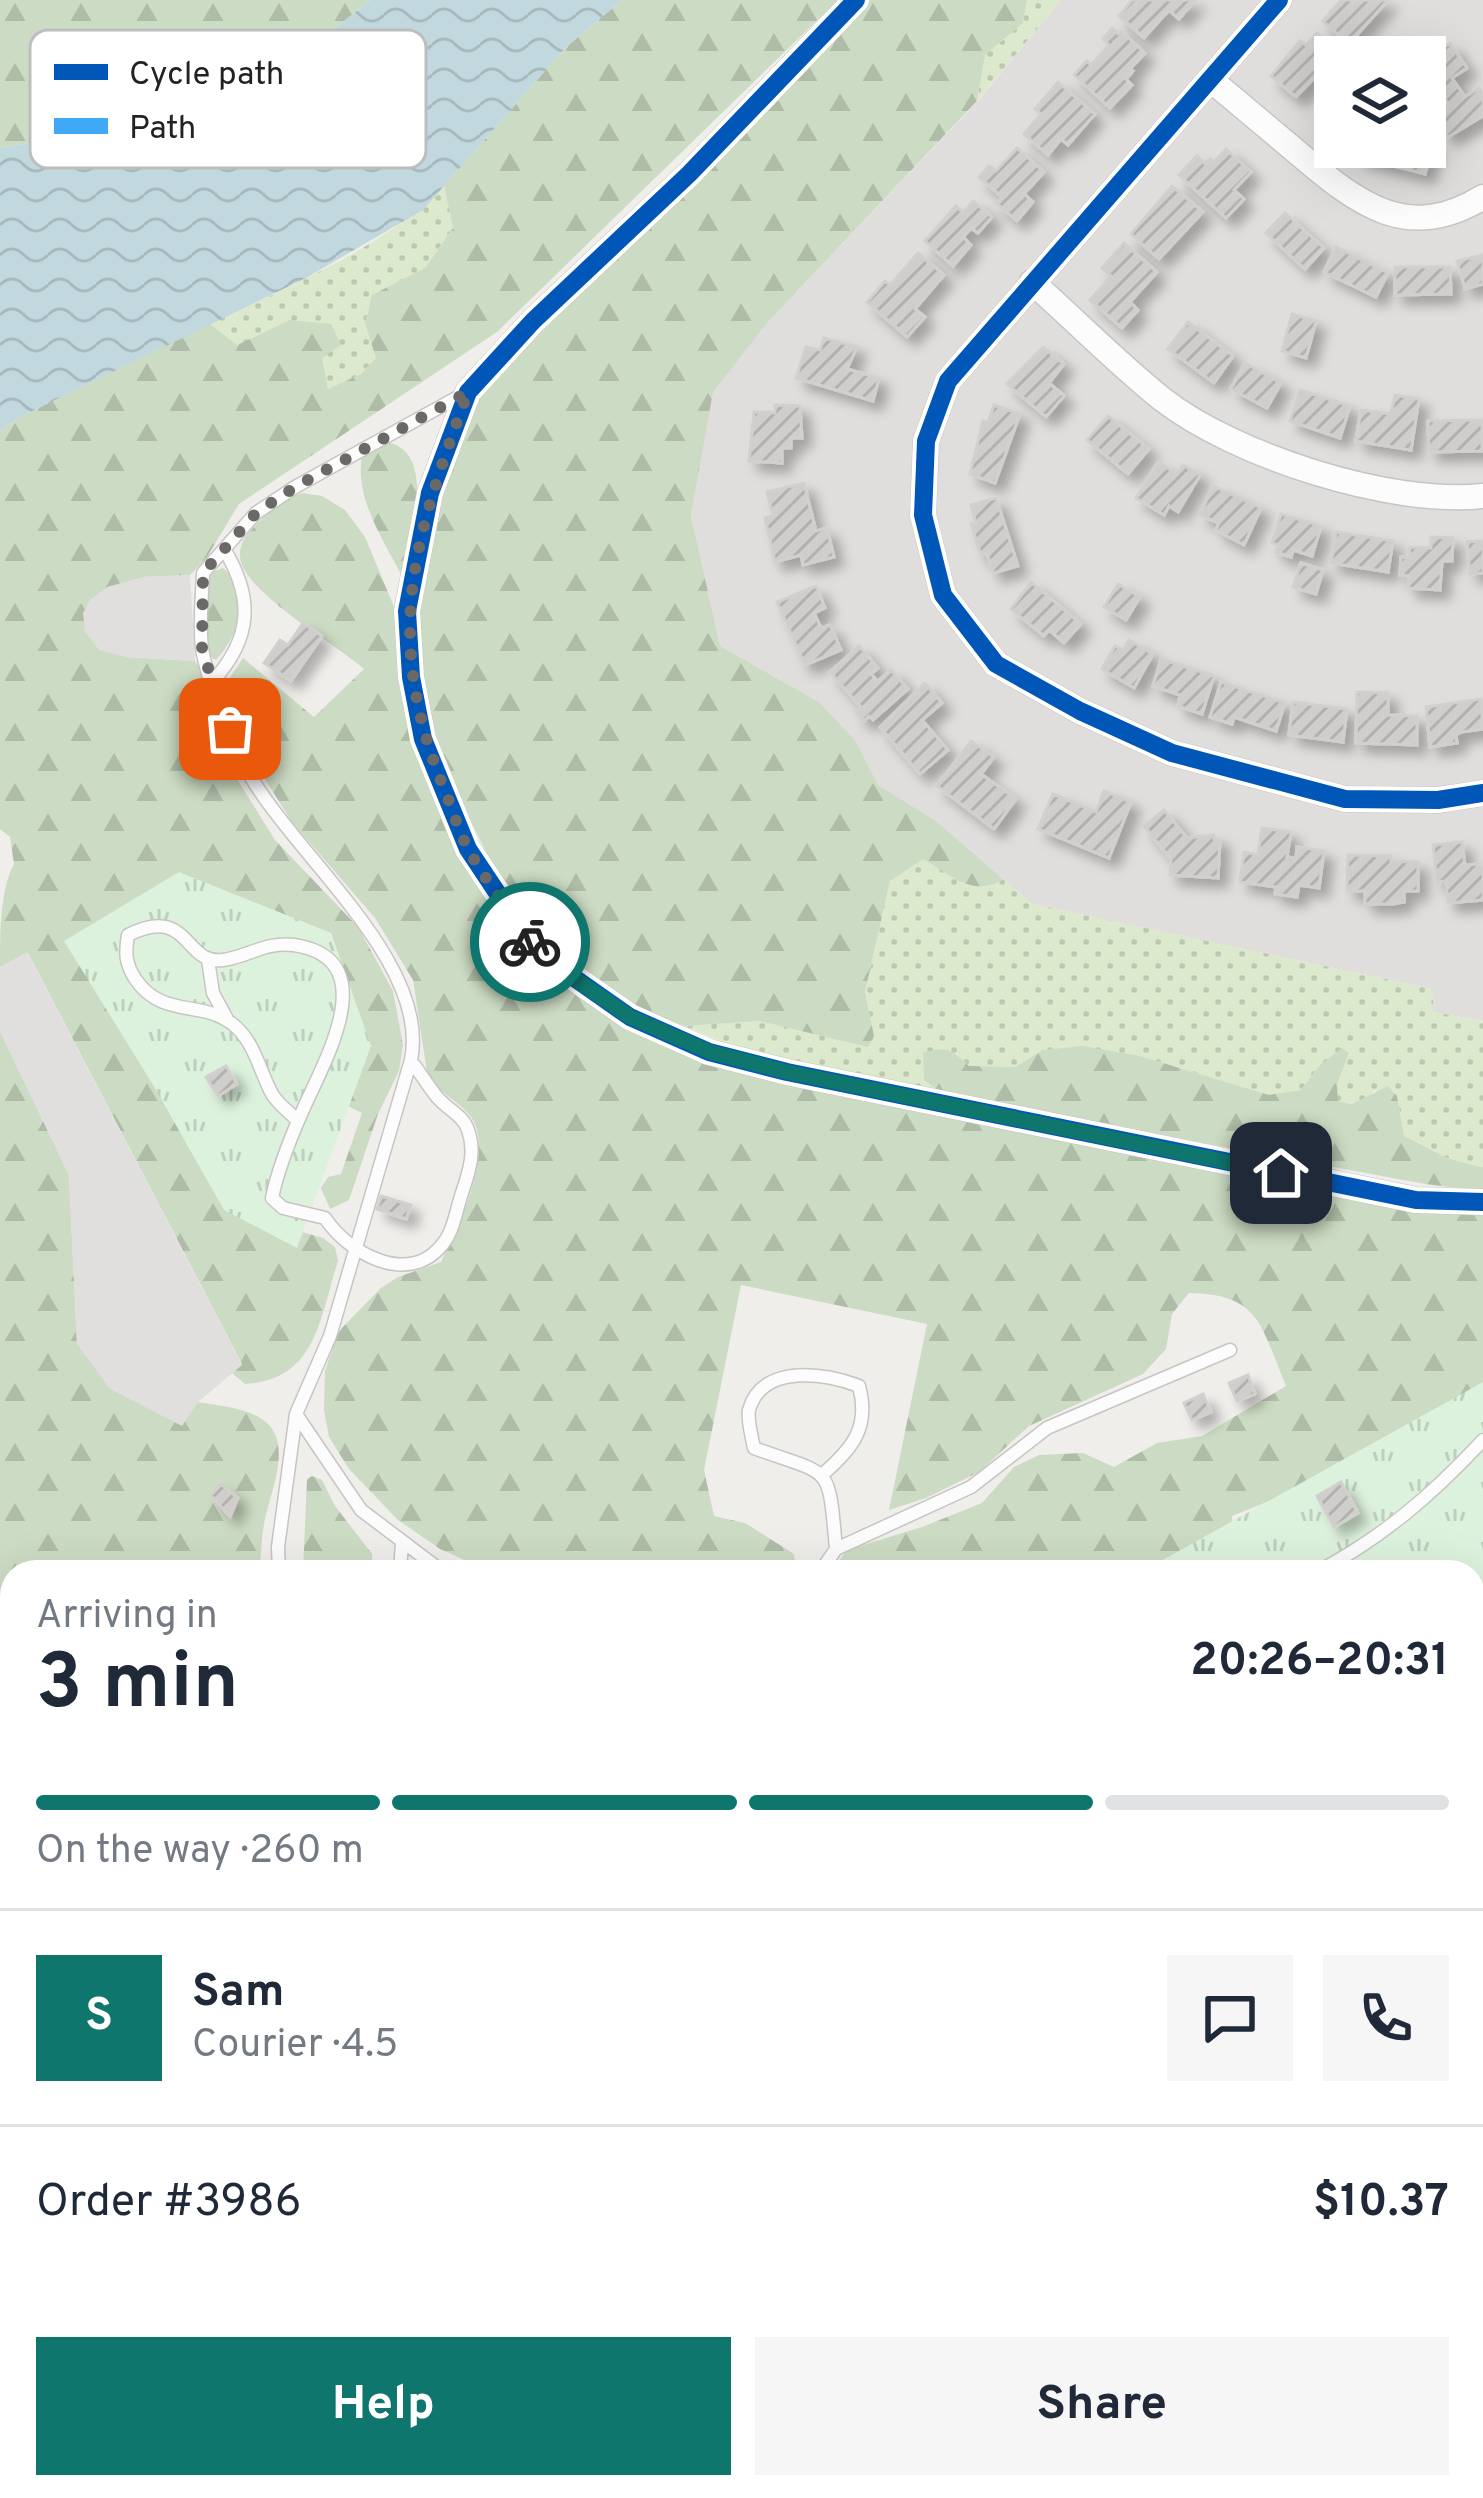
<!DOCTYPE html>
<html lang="en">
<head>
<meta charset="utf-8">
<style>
	:root { --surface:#fff; --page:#f6f6f7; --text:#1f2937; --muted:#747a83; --line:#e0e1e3; --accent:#0f766e }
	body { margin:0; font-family:Overpass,sans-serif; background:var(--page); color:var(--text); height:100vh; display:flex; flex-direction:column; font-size:45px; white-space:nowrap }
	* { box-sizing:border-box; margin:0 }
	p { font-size:39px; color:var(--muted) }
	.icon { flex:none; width:66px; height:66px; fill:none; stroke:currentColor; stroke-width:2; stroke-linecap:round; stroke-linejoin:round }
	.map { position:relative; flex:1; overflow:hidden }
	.details { position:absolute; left:0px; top:1560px; width:1485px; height:939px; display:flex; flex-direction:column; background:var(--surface); border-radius:36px 36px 0 0; box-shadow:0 12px 48px #0002 }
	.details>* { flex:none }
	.fabs { position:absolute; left:1314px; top:36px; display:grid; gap:24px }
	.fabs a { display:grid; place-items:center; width:132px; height:132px; border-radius:0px; background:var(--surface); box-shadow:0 12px 48px #0002; font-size:60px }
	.pin { position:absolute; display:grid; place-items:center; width:102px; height:102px; color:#fff; margin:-51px; border-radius:24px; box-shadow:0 6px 18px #0006 }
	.courier { position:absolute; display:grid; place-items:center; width:120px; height:120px; margin:-60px; border:9px solid #0f766e; border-radius:50%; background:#fff; color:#222; box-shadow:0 3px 15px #0007 }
	.headline em { font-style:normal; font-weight:700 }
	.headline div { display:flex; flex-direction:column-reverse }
	.headline { display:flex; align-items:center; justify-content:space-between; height:204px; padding:0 36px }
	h1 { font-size:78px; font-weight:700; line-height:90px }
	.bar { display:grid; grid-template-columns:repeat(4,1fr); gap:18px 12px; align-content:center; height:144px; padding:0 36px }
	.bar i { height:15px; border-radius:9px; background:var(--line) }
	.bar .selected { background:var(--accent) }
	.bar p { grid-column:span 4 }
	.line { display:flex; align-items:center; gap:30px; padding:0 36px; border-top:3px solid var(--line) }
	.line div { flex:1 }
	.round { display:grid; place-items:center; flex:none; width:126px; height:126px; border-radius:0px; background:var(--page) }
	.primary-button { display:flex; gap:24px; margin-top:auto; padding:24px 36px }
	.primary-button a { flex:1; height:138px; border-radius:0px; background:var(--accent); color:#fff; font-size:48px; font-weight:700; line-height:138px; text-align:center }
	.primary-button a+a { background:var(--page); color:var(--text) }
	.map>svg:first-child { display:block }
	.residential { fill:#dfdedc; fill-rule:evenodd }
	.grass { fill:url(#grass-dots) }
	.forest { fill:url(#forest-firs) }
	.park { fill:url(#park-tufts) }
	.parking { fill:#e0dfde }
	.water { fill:url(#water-waves) }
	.building { fill:url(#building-hatch); stroke:#d2d0cd; stroke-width:3; filter:url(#shadow) }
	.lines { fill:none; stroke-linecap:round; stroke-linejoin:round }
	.service-casing { stroke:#c6c5c3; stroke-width:15 }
	.minor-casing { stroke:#c6c5c3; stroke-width:27 }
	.service { stroke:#fdfcfc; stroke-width:12 }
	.minor { stroke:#fdfcfc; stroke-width:24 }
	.quiet { stroke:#3fa9f5; stroke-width:15; stroke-dasharray:30 15; stroke-linecap:butt }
	.cycleway-casing { stroke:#fff; stroke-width:26 }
	.cycleway { stroke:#0057b8; stroke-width:18 }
	.done { stroke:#6a6968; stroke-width:12; stroke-dasharray:0 21.6 }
	.route { stroke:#0f766e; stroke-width:15 }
	.key { fill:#fff; stroke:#bdbdbd; stroke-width:3 }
	.key-label { font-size:33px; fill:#222 }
</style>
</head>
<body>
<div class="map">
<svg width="1483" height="2498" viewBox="0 0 1483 2498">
	<defs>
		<pattern id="grass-dots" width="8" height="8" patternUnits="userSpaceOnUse" patternTransform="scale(3)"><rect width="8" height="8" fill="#dce9cd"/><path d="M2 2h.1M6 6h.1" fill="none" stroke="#bcc8b0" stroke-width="1.8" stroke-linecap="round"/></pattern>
		<pattern id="forest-firs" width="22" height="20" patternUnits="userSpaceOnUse" patternTransform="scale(3)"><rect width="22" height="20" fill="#ccdbc3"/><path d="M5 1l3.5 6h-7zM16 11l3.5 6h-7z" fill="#afbca7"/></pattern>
		<pattern id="park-tufts" width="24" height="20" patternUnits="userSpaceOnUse" patternTransform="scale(3)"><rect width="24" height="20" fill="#ddf2dd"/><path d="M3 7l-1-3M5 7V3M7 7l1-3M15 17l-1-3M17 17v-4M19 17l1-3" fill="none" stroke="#bdcfbd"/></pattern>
		<pattern id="water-waves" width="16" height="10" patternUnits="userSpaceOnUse" patternTransform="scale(3)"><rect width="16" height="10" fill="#c2d8df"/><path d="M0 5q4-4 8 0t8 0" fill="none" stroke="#a6b9bf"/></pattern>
		<pattern id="building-hatch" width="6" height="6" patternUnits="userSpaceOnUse" patternTransform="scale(3)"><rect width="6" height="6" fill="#d0cecc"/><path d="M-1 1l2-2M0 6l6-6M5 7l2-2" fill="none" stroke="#b2b1af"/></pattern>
		<filter id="shadow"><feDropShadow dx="9" dy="9" stdDeviation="6" flood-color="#0004"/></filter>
	</defs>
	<rect width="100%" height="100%" fill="#f0eeeb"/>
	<path class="residential" d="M1061,0H1483V1021L1433,1012L1432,989L1032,904L936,821L877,785L855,740L819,702L720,646L691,515L712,392L768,322L977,102ZM1335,57H1425V147H1335Z"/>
	<path class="grass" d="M1027,0H1061L977,101L985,55L1023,23Z
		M444,186L453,228L425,268L372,296L365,324L376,358L361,374L328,390L322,358L290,320L237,345L210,324C280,291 394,242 444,186Z
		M923,858C949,874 974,899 1003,879L1032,904L1433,989V1012L1483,1021V1168L1447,1158L1404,1136L1397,1096L1375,1090C1363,1103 1354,1105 1338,1101L1337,1085L1349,1054L1320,1065L1301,1090L1269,1095L1140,1056L1042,1050L1017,1067L969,1066L955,1052L945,1095L735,1047L684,1026L760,1021L868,1046L874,1036L865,992L890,881Z"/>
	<path class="forest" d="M0,0H371L261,86L209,112L0,148Z
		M622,0H838L497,332L239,504L207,557L190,575L143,577L126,657L195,661L203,673L224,758L275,840L358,927L393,991L403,1045L399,1071L378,1114L349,1200L330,1209L321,1188L328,1177L341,1174L362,1113L344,1104L292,1229L323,1238L335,1247L338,1261C320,1317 317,1380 245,1384L231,1372L242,1364L28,953L0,967C0,934 0,889 14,864L10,837L0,829V431L18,418L210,324L237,345L290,320L331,324L341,345L322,358L328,389L361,374L376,358L365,324L372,295L425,268L453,228L444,186L565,48Z
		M870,0H1027L1023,23L985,55L977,101L768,322L713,392L691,515L720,646L819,702L855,740L878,785L936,821L1003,879C974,899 949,874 923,859L890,881L865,992L874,1036L868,1047L760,1021L684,1026L629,1006L557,954L507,895L453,784L436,738L422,672L420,602L440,495L483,390L537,325Z
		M386,442C439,450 410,544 404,580C385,542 354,499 362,456Z
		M302,493L322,496L345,510L365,537L397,614L459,851L493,912L532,959L708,1059L1483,1210V1416L1232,1516L1229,1572H831L847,1550L922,1527L982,1503L1014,1467L1039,1455L1083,1453L1114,1467L1157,1443L1202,1436L1286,1386C1261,1328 1262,1294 1189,1293L1172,1314L1166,1349L1143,1374L1029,1426L979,1472L926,1498L889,1510L927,1324L741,1285L704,1470L714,1516L745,1523L794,1554L796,1572H491L440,1549L398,1520L349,1469L329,1437L324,1410L325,1371L338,1332L381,1288L398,1277L441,1262C458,1229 495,1150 471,1117C460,1102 441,1093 428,1079L413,980L375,918L292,822L249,754L227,682L243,658L314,717L364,669C337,645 243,592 240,557C239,543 247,534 256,525C270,510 284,499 302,493Z
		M223,568C253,592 239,636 216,660L209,656L205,640L208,581L212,572Z
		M0,1031L69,1175L77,1344L181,1425L198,1402C221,1406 252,1408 269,1425C292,1450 268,1497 264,1525C261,1540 261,1556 260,1572H12V1842L0,1833Z
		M1083,1046L1140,1056L1269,1095L1301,1090L1320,1065L1342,1048L1349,1053L1337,1085L1338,1101L1352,1104L1388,1086L1397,1096L1404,1136L1447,1158L1483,1168V1191L1425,1184L945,1095L924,1080L923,1053C944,1045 954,1050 969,1066L1016,1067L1042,1050Z
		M312,1476L322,1480L335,1506L372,1554L373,1572H303L307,1479Z
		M1483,1827V2498H0V2180L12,2181V2487H1473V1832Z"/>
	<path class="park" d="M179,872L331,933L371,1046L297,1248L224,1210L155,1088L64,941Z
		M1483,1382V1592L1473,1598V1572H1141Z"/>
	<path class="parking" d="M190,575L195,661L126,657L99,650L85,632L83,613L90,600L107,587L143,577Z
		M27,952L242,1365L198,1402L182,1426L110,1389L77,1344L69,1175L0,1031V967Z"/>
	<path class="water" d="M371,0H622L565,48L423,210L306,278L18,418L0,431V148L209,112L261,86Z
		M1483,1628V1827L1473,1832V1634Z
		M0,1833L12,1842V2074L0,2065Z"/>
	<path class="building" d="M1132,0H1195L1179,19L1169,10L1144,38L1119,16Z
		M1341,0H1388L1349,44L1323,21Z
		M1112,28L1118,34L1121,31L1145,53L1130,69L1133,71L1126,79L1132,85L1110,108L1074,75L1087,61L1091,65L1109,45L1103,39Z
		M1317,33L1339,52L1296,97L1271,76L1300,41L1306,45Z
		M1450,43L1467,68L1452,78L1465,97L1479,88L1483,94V116L1448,137L1435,116L1450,106L1425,70V59Z
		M1058,82L1095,114L1068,145L1061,139L1048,155L1024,134L1041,114L1035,109Z
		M1425,141L1434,144L1425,174L1358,157L1361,147H1425Z
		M1017,148L1044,172L1024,194L1033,202L1017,221L996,203L1002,197L979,177L989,166L996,171Z
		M1226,149L1251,172L1234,190L1244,199L1226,218L1179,175L1197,156L1205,164L1210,159L1214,162Z
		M1172,186L1203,212L1159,259L1131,234Z
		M973,201L992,217L978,233L971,228L963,237L971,245L953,266L925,241L956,206L963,213Z
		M1285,213L1324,248L1305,269L1266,233Z
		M1124,243L1157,272L1130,302L1138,310L1122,328L1090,300L1111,276L1102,268Z
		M1336,247L1388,273L1376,297L1324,272Z
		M918,253L944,275L915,309L925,317L907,337L867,302L885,281L890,285Z
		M1483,255V284L1465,289L1457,261Z
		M1395,267H1450L1451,294L1395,295Z
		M1292,314L1316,321L1306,358L1282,351Z
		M1188,322L1233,356L1214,383L1168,349Z
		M824,338L857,347L847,369L879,378L873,401L796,378L806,347L820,350Z
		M1043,347L1064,364L1049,383L1064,396L1046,417L1007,384Z
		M1245,363L1281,383L1267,408L1231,389Z
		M1300,390L1350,406L1340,438L1290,421Z
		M1395,395L1419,399L1411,450L1356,441L1361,410L1391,414Z
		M775,405L800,406L802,438H791V448H782V463L749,461L754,412L775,413Z
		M994,405L1020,414L995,483L970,474L983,421L988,422Z
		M1108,416L1149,449L1128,474L1087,440Z
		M1482,420V451L1429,452L1428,421Z
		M1158,462L1177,474L1183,465L1200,475L1178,512L1169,506L1164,515L1136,498Z
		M804,483L816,531L827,528L834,557L803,565L801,555L775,562L765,518L773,516L767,492Z
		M1213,486L1261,508L1244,545L1216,530L1219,523L1200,515Z
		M996,498L1018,566L993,573L987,553L981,555L971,524L976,523L971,505Z
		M1281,514L1321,526L1312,556L1293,550L1291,557L1276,552L1278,545L1272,543Z
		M1336,532L1393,541L1388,572L1331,563Z
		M1431,537L1453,538L1452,561H1442L1440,590L1408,588L1409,576L1400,575L1401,557L1409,558L1410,547L1431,548Z
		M1483,541V573L1470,574L1467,542Z
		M1301,563L1323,570L1316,594L1293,587Z
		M1031,582L1081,624L1064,643L1049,630L1044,636L1011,609Z
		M1118,584L1140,597L1126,620L1104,607Z
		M816,586L825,608L814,613L821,628L830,625L841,650L805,665L777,602Z
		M303,623L322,636L291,681L264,663L280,640L288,645Z
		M1129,640L1153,654L1134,688L1102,669L1115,646L1123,650Z
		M859,646L878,668L871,674L878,681L891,670L908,689L873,720L869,716L864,721L856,712L861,707L830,672Z
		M1161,659L1214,676L1202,714L1178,706L1180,695L1153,686Z
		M1221,682L1285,703L1276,731L1234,717L1232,724L1210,717Z
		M925,683L942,703L922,720L948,750L920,774L880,727Z
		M1357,692L1388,693V715L1417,716V745L1356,743Z
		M1481,699L1483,729L1461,732L1456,735L1457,743L1430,747L1426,707Z
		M1293,702L1347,709L1343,742L1289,735Z
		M971,741L994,757L981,774L1016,799L994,829L937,786Z
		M1104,791L1131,802L1109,858L1038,829L1053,794L1096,812Z
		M1164,810L1187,838L1214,835V839L1220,840L1218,878L1170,875L1171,859L1144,826Z
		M1262,828L1291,832L1287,857L1296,858L1297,847L1324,851L1319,888L1299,885L1297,897L1275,894L1276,887L1240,882L1244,852L1258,855Z
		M1462,842L1465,865L1479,864L1483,868V900L1448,903L1446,881L1437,882L1433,845Z
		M1348,855L1391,856V861L1418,862V891H1404V902L1393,904H1365V891H1347Z
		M226,1066L237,1084L218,1096L206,1077Z
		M381,1196L411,1205L406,1219L377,1209Z
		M1248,1375L1255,1394L1237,1401L1229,1383Z
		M1203,1394L1211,1412L1192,1420L1184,1403Z
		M1341,1482L1358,1513L1334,1527L1317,1496Z
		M221,1484L238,1498L230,1517L211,1495Z"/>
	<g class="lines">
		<g class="service-casing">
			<path id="service" d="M213,681C252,638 254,598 224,549
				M208,960L213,993L228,1021
				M298,1121C289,1112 278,1104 272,1094C260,1072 255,1044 236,1027C204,998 164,1020 136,980C125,964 125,952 128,935C190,904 183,965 223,960C247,957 267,941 294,945C387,959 322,1065 302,1112C290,1139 278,1169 272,1198L283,1208L325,1218C348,1253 408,1287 442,1245C454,1231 456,1210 462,1193C469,1172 476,1152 468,1130C463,1115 447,1109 437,1097C429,1087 422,1076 415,1066
				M296,1414L361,1510L443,1572
				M823,1474C853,1448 870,1427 859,1386C826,1373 762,1363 749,1410C747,1420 752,1437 754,1448C833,1477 828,1461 836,1549
				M279,1572L278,1547L296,1414L330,1336L411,1060C432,956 278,844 238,753C227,729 205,672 202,648C199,623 202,598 203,573L256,513L295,487L467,392
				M400,1572L402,1542
				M820,1572L836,1549L971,1487L1047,1428L1230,1350
				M1317,1572C1382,1538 1433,1494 1483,1440"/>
		</g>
		<g class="minor-casing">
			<path id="minor" d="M856,0L689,174L533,321L468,392L430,493L407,611L411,677L423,739L468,849L536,951L630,1017L709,1052L787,1072L1416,1200L1483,1202
				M1279,0L948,381L926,441L923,515L943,595L996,664L1080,711L1172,753L1345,799L1438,800L1483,793
				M1211,80C1240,104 1269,129 1298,153C1357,203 1407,244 1483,197
				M1032,282C1075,320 1117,363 1162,399C1235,456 1391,506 1483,496"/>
		</g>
		<use href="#service" class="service"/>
		<use href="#minor" class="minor"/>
		<path class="quiet" d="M1473,2202L1483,2197
			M0,2317L12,2325
			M1473,2396L1483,2389
			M1366,2498L1375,2487"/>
		<g class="cycleway-casing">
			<path id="cycleway" d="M856,0L689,174L533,321L468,392L430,493L407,611L411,677L423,739L468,849L536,951L630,1017L709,1052L787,1072L1416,1200L1483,1202
				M1279,0L948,381L926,441L923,515L943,595L996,664L1080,711L1172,753L1345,799L1438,800L1483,793"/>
		</g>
		<use href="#cycleway" class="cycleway"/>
	</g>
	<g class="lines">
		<path class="done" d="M230,729L202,651L203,573L256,513L295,487L468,392C413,541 382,637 445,791C453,811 459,832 469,851C487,882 510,912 530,942"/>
		<path class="route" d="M530,942L536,952L630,1017L710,1052L787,1072L1281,1173"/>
	</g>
	<rect x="30" y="30" width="396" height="138" rx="18" class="key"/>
	<rect x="54" y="64" width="54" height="16" fill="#0057b8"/>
	<rect x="54" y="118" width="54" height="16" fill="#3fa9f5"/>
	<g class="key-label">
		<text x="129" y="84">Cycle path</text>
		<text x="129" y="138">Path</text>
	</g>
</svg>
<div class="fabs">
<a><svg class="icon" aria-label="layers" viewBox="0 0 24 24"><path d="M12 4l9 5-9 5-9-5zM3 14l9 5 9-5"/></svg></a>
</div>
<div class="pin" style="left:230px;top:729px;background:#ea580c"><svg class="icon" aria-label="bag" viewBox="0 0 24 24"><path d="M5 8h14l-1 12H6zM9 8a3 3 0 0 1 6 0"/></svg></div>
<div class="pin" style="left:1281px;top:1173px;background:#1f2937"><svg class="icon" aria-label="home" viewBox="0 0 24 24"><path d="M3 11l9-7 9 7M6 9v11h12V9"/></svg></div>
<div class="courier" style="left:530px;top:942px"><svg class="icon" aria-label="bike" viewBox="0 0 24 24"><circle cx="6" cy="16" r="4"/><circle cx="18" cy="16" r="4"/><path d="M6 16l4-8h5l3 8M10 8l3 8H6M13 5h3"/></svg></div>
<section class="details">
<div class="headline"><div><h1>3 min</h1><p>Arriving in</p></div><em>20:26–20:31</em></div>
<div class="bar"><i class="selected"></i><i class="selected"></i><i class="selected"></i><i></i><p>On the way · 260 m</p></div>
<div class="line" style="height:216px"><b class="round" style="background:var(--accent);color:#fff">S</b><div><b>Sam</b><p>Courier · 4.5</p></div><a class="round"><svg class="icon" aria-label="chat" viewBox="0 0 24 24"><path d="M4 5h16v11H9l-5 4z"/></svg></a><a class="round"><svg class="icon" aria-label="phone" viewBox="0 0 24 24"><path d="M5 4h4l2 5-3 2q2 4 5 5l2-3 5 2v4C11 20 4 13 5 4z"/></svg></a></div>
<div class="line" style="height:156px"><div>Order #3986</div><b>$10.37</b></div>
<div class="primary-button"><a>Help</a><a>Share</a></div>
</section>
</div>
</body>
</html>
